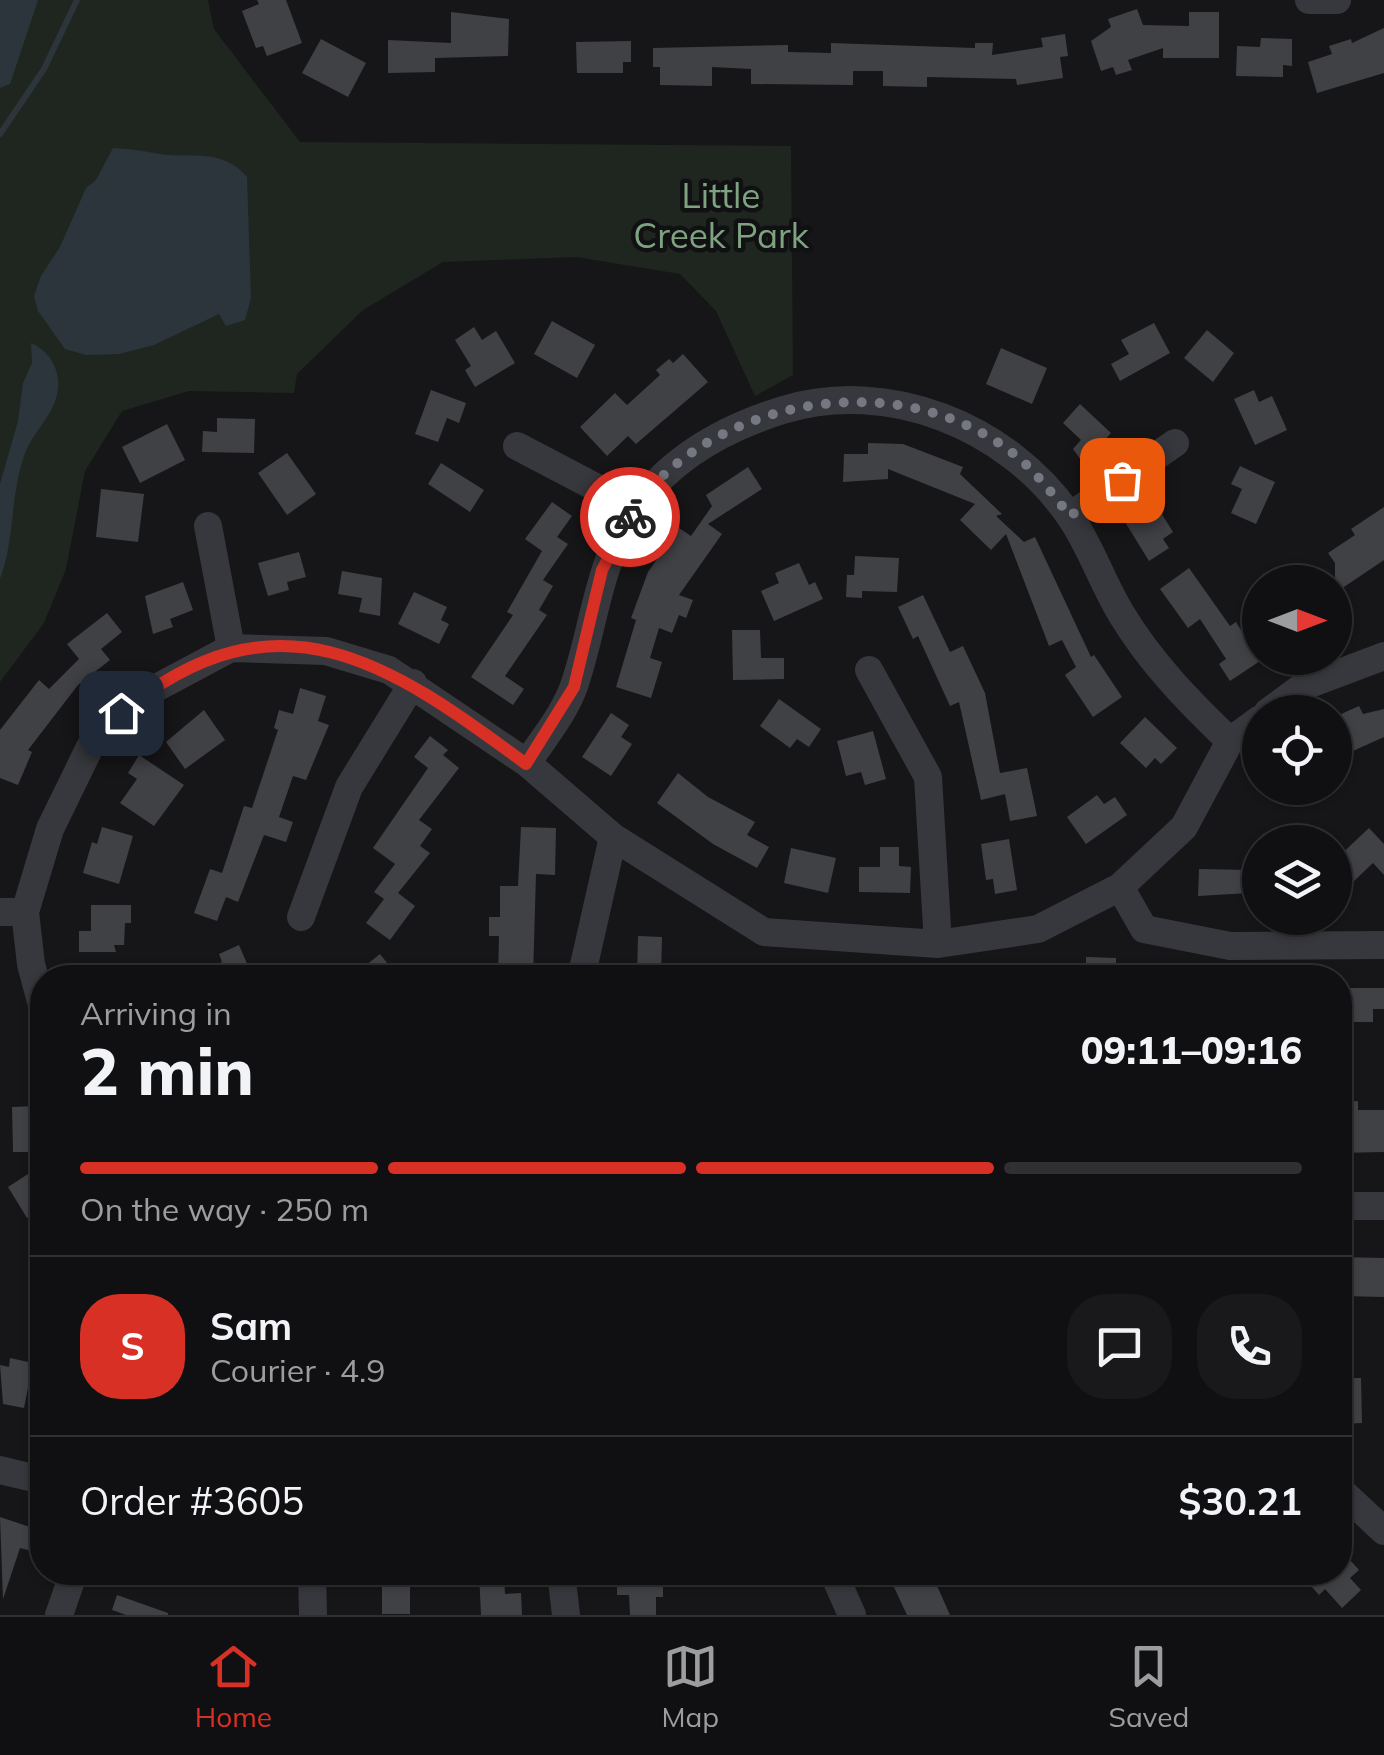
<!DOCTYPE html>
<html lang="en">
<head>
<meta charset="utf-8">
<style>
	:root { --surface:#101012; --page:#19191b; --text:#f1f3f6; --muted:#9c9d9f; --line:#303032; --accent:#d93025 }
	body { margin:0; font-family:Mulish,sans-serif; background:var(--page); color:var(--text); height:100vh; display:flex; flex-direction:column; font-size:38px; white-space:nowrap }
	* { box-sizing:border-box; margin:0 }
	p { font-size:32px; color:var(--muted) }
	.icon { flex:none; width:55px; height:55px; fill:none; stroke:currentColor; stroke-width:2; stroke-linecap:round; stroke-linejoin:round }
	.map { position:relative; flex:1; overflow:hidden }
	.panel { position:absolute; left:30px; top:965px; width:1322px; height:620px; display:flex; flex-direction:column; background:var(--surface); border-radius:40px; box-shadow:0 2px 8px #0004,0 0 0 2px var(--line) }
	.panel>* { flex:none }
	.needle { width:65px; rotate:90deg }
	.controls { position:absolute; left:1242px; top:565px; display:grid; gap:20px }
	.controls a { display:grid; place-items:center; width:110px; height:110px; border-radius:50%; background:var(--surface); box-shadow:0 2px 8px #0004,0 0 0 2px var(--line); font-size:50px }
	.pin { position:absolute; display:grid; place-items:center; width:85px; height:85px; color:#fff; margin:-42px; border-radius:20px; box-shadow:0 5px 15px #0006 }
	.courier { position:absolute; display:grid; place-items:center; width:100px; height:100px; margin:-50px; border:8px solid #d93025; border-radius:50%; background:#fff; color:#222; box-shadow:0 2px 12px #0007 }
	.overview em { font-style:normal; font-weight:800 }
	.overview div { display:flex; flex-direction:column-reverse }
	.overview { display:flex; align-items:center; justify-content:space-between; height:170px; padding:0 50px }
	h1 { font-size:65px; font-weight:800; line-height:75px }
	.bar { display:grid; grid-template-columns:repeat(4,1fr); gap:15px 10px; align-content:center; height:120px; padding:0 50px }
	.bar i { height:12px; border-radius:8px; background:var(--line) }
	.bar .on { background:var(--accent) }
	.bar p { grid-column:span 4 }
	.line { display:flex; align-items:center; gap:25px; padding:0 50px; border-top:2px solid var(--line) }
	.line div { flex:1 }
	.round { display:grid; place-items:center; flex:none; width:105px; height:105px; border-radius:40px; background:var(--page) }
	.menu { display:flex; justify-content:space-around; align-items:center; height:140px; border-top:2px solid var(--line); background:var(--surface); font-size:28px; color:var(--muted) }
	.menu a { display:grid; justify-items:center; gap:5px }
	.menu .on { color:var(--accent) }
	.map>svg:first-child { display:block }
	.green { fill:#1e261f }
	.water { fill:#2c353c }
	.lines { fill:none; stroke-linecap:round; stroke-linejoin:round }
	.stream { stroke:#2c353c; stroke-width:6 }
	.building { fill:#404145 }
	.minor { stroke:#37383d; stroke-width:28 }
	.done { stroke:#757880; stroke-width:10; stroke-dasharray:0 18 }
	.route { stroke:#d93025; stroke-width:12 }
	.labels { text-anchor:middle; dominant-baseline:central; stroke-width:9; stroke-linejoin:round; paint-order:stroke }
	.park-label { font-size:35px; fill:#7fa381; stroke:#111113 }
</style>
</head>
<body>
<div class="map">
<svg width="1384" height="1615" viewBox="0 0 1384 1615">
	<rect width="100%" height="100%" fill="#161618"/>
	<path class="green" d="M0,0H208L214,29L300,142L791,146L793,375L755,396L716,311L680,274L576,257L443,262L363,310L297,374L294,393L189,391L122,411L85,471L66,569L44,623L0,682Z"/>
	<path class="water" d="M0,0H38L10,84L0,88Z
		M113,148C130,149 144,151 160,154C192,159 221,147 247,177L251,298L245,320L226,326L219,314L154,345L119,354L86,355L65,349L38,311L34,296L41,276L60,247L86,188L96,180Z
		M31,343C46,350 56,362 58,379C61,411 33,429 24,456C10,497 15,539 0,579V484L18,421L23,383L32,363Z"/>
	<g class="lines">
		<path class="stream" d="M0,134L44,69L77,0"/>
	</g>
	<path class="building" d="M257,0H286L302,43L267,56L263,46L256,48L242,11L259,4Z
		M1137,9L1143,25L1189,26V12H1219V58H1163V48L1128,60L1132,70L1116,75L1113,67L1101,71L1091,41L1111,27L1108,19Z
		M451,12L509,19L508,56L435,58V72L388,73V40L451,43Z
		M1384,28V73L1317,93L1308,62L1332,54L1329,46L1351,39L1352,43Z
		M1065,34L1068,56L1060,57L1063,78L1017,85L1016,79L927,77V87L883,86V71H853V85L751,84V69L712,67V86L660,85V67H653V48L788,45V52L831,53V43L975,48V43H993L992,55L1043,47L1041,38Z
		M1261,38L1292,39V66L1283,65V77L1236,76L1237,46L1260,47Z
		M321,39L366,63L348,97L302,73Z
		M631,41V62H623V73H577L576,42Z
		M552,321L595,345L577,378L534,354Z
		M1154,323L1170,353L1120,381L1111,364L1129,354L1121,340Z
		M474,327L482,340L496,331L515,363L475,387L465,370L471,366L455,340Z
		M1207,330L1234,353L1213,382L1184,358Z
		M1001,348L1047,368L1032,404L986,384Z
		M683,354L708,382L636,444L628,436L607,456L580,427L615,393L627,405L660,375L656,370L669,359L673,363Z
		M431,390L466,403L459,423L447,418L438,442L415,434Z
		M1254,390L1259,402L1272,396L1287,430L1255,445L1234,399Z
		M1080,404L1111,433L1093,453L1098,458L1088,470L1073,449L1081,440L1063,423Z
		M217,418L255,419L254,453L202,452L203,431L217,432Z
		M167,424L185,460L140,483L122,447Z
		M868,443L903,444L963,467L960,474L1002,514L996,516L1024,542L1035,537L1091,657L1094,655L1122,697L1093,717L1065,675L1076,667L1062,640L1049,646L1006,534L991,550L960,520L975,504L888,469V479L843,482L844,454H868Z
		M287,453L316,494L287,515L258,473Z
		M441,463L484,490L470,512L428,484Z
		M1240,466L1275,482L1256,524L1231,513L1242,489L1231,484Z
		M748,467L762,489L708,524L722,534L679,595L693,600L686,618L679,615L672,633L659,628L650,658L662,662L651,698L616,687L636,620L631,618L648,572L679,528L691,536L712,506L706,495Z
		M101,489L144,494L138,542L96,537Z
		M552,502L572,516L557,537L568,544L543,580L553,586L539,610L547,615L505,676L524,689L513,705L471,677L513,615L507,612L542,551L525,539Z
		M1155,503L1173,532L1163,539L1169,548L1149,561L1125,522Z
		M1384,507V560L1335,593V563L1328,553L1355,535L1351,529Z
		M299,552L306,577L287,582L289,590L268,596L258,563Z
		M855,556L899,558L897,592L862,591V598L846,597L847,575H854Z
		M799,563L809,585L815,582L823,599L774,621L761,591L779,583L775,573Z
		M1189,568L1230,626L1236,622L1260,661L1230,681L1219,664L1226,659L1200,619L1188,628L1160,589Z
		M342,571L382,578L380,616L359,612L362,598L338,594Z
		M183,582L193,610L170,619L173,627L153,634L145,596Z
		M414,592L447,607L441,620L449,624L439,644L398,624Z
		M923,595L950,652L963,646L985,693L1000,773L1027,768L1037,816L1010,821L1005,794L981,800L959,702L950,706L918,636L913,639L898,607Z
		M107,613L122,632L101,649L110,660L78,685L28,750L32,752L18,785L0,778V730L39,680L49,689L79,659L67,644Z
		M732,630H760L761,658H784V679L733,680Z
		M300,688L326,696L318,721L329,725L306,780L293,776L279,817L293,822L286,842L264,835L238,902L226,897L217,921L194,913L210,869L222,873L244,806L252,808L278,730L274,728L279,710L293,714Z
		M779,699L821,729L809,747L797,739L790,748L760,726Z
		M1359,706L1363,714L1384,709V737L1335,759V729L1344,725L1339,715Z
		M204,710L225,740L185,769L166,742Z
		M611,713L629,725L621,737L632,744L611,776L582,757Z
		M1145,717L1177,748L1161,764L1155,758L1146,768L1120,743Z
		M873,731L886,779L865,785L861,772L846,776L837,741Z
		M430,736L448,750L443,755L459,768L419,820L432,829L420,846L430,853L398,893L415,906L390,940L366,923L384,899L374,892L395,864L373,848L428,768L414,757Z
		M139,755L184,785L154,826L120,803L137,779L128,773Z
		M678,773L708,797L755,822L747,835L769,847L757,868L713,844L657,803Z
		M1097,795L1104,804L1115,797L1127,815L1086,844L1067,817Z
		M102,827L133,836L119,884L83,873L92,842L97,844Z
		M521,827L556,828L555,875L536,874L533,978H498L499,936H489V917H500V886H518Z
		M1369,828L1384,844V875L1373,863L1353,882L1335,860Z
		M1009,839L1017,890L995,894L993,879L986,880L981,844Z
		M880,847H899V866L911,867L910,893L859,892V867H880Z
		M791,848L836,858L828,893L784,883Z
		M1199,869L1250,870L1249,893L1198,896Z
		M91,905H131V923H125L124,945H114L116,952H79V931H91Z
		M638,936L662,937L661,978H637Z
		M239,945L251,973L241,978H188L222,962L219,954Z
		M380,954L399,978H350Z
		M1086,957L1116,958V978H1086Z
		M1340,988H1384V1009H1373V1022H1340Z
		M1358,1101V1110H1384V1152L1340,1153V1102Z
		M37,1106L42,1152H13L12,1107Z
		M42,1165V1208L27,1218L8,1187Z
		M1340,1257L1384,1258V1297L1340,1296Z
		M10,1358L33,1363L24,1408L3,1404L0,1365L9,1367Z
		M1340,1378H1361L1362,1423L1341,1424Z
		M0,1517L39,1530L32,1551L20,1548L3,1599Z
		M1340,1549L1359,1570L1350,1578L1361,1590L1342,1608L1325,1589L1319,1595L1299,1572H1340Z
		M479,1572H504L505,1594L521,1593L522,1615H481Z
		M636,1572H663V1597H656V1615H630L629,1595H617V1573Z
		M887,1572H931L950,1615H907Z
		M382,1577H410V1614H382Z
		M117,1595L168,1613V1615H126L112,1610Z"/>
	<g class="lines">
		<path class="minor" d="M1309,0H1337
			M517,446L635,508
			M1070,516L1175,443
			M208,526L231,648
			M869,670L928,777L938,944
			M1268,712L1302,687L1384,656
			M527,763C543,739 564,714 574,686C595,625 597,564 635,509C670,458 725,428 783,410C888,378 1007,426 1069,515C1091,546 1102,583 1122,615C1151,663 1190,703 1230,741
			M1120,887L1144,929L1230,946L1384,945
			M0,912H25
			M301,917L349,787L413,683
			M581,978L613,837
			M42,1005L31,964L25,912L50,829L90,747L143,695L231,648L326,651L389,670L527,763L613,837L764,932L938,944L1038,929L1120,887L1184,827L1230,741L1260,719
			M1340,1206H1384
			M0,1470L42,1480
			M1340,1490L1384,1531
			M312,1572L313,1615
			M561,1572L566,1615
			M833,1572L852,1615
			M59,1615L74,1572"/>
	</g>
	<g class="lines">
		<path class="done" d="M630,517C653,476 698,444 740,426C830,388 942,393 1020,459C1039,476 1055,497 1070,516L1122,480"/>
		<path class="route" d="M121,713C276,585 389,662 526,764L574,687L602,570L630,517"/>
	</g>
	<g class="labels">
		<g class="park-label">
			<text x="721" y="195">Little<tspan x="721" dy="40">Creek Park</tspan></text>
		</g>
	</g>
</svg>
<div class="controls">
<a><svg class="needle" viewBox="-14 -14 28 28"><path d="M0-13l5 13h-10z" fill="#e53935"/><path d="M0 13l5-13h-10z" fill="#9c9d9f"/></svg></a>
<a><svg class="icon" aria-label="locate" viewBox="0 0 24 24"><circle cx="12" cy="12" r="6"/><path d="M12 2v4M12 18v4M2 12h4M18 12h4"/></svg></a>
<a><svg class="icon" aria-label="layers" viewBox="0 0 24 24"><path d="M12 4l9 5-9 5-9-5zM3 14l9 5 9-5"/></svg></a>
</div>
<div class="pin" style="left:1122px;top:480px;background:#ea580c"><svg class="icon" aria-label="bag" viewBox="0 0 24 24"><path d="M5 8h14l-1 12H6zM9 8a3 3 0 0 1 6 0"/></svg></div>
<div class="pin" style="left:121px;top:713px;background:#1f2937"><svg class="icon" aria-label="home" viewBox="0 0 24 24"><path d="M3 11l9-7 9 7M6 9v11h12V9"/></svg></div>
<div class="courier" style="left:630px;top:517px"><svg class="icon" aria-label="bike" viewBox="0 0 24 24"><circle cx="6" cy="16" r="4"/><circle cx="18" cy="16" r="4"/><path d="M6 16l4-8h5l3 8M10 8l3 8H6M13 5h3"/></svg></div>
<section class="panel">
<div class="overview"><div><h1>2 min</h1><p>Arriving in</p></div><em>09:11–09:16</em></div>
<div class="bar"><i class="on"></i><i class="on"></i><i class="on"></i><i></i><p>On the way · 250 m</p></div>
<div class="line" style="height:180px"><b class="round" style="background:var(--accent);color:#fff">S</b><div><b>Sam</b><p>Courier · 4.9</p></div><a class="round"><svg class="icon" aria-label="chat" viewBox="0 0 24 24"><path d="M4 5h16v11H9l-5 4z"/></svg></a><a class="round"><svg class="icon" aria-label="phone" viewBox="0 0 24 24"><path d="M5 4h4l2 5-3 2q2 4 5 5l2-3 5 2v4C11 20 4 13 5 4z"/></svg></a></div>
<div class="line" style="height:130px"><div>Order #3605</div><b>$30.21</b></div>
</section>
</div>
<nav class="menu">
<a class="on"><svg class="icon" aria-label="home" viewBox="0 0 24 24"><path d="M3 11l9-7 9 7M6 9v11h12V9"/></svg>Home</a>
<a><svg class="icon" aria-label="map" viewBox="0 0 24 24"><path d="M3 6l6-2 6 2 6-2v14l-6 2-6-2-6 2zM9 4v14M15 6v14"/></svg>Map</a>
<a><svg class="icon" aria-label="saved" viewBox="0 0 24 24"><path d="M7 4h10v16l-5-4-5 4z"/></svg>Saved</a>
</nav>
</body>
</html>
